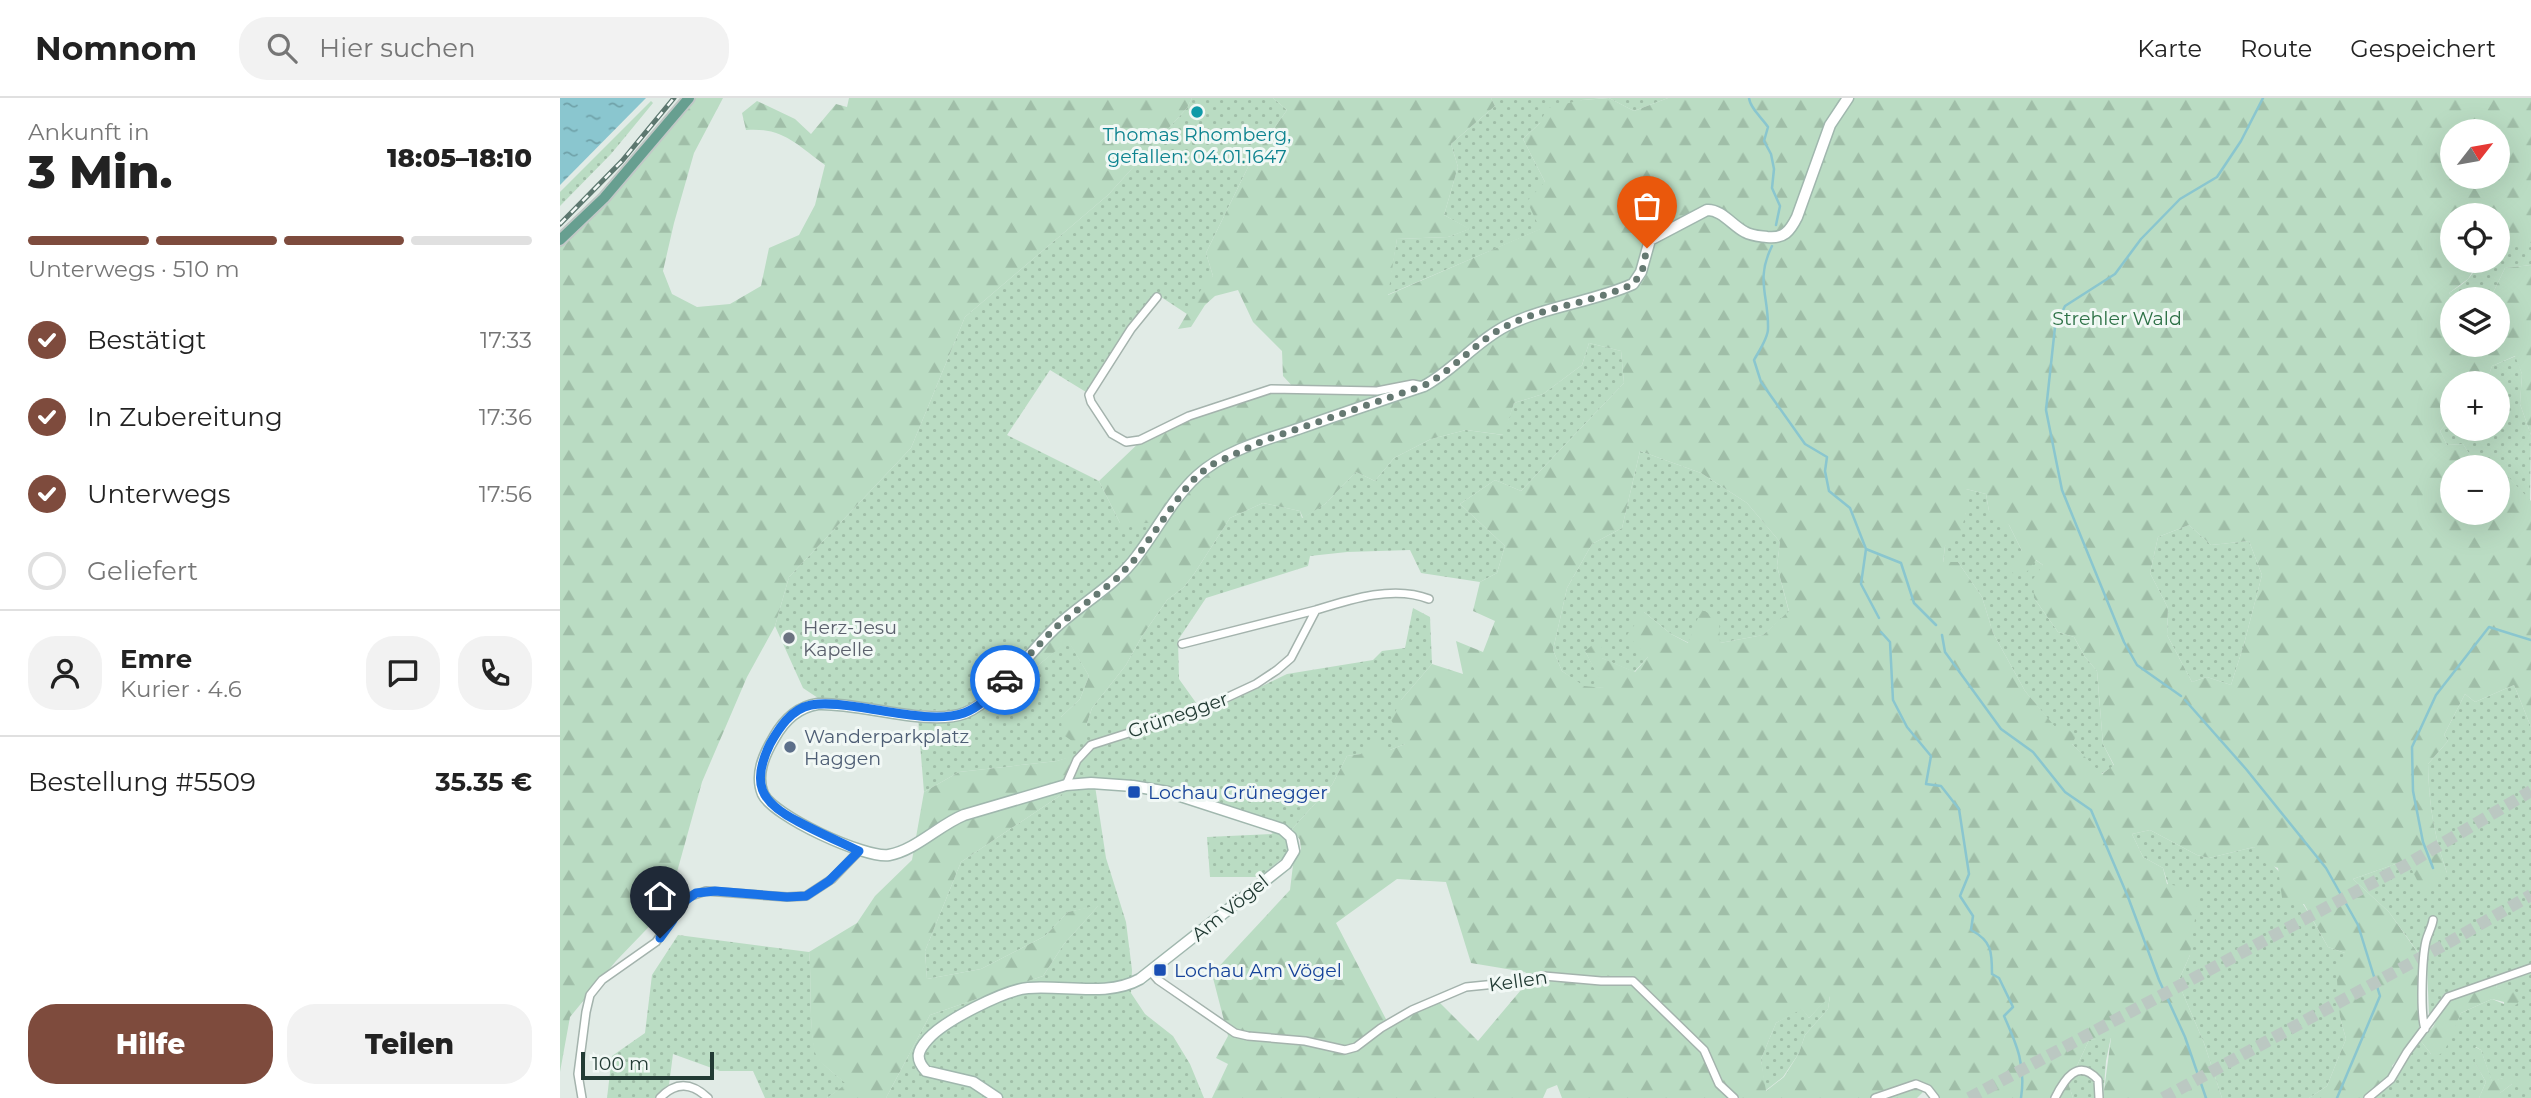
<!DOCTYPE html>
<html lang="de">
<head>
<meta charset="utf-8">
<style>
	:root { --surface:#fff; --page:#f2f2f2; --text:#222; --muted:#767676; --line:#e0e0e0; --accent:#7e4b3d }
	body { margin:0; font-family:Montserrat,sans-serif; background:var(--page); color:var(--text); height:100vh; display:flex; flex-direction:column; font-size:26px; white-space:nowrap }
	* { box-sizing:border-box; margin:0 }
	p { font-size:23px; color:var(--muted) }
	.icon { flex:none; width:38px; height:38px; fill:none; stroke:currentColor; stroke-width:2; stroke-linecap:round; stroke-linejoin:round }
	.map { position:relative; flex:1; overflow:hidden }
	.drawer { display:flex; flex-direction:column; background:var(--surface); width:560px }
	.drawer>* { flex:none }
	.needle { width:46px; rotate:59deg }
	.controls { position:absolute; left:1880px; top:21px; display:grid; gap:14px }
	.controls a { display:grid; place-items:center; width:70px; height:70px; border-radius:50%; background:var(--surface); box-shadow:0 7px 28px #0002; font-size:35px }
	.scale { position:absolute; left:21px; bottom:18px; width:133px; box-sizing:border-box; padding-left:7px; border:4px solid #223b34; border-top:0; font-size:19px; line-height:24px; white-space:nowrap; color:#223b34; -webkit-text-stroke:5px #f1f8f5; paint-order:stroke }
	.pin { position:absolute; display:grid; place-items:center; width:60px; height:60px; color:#fff; margin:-72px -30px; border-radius:50% 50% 50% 0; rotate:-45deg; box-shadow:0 0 7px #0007 }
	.pin .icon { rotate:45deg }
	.courier { position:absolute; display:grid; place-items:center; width:70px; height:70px; margin:-35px; border:5px solid #1a73e8; border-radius:50%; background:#fff; color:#222; box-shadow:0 2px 9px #0007 }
	.head em { font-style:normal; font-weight:800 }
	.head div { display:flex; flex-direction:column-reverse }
	.head { display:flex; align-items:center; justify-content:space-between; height:119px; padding:0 28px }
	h1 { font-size:46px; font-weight:800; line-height:52px }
	.bar { display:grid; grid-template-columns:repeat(4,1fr); gap:10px 7px; align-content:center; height:84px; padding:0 28px }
	.bar i { height:9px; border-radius:5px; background:var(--line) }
	.bar .on { background:var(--accent) }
	.bar p { grid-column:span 4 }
	.line { display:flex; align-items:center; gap:18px; padding:0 28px; border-top:2px solid var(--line) }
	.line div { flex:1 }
	.round { display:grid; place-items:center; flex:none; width:74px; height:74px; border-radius:28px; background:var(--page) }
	ol { padding:0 28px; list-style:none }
	li { display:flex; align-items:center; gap:21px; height:77px }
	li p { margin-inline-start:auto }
	li .icon { padding:7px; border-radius:50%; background:var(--accent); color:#fff; stroke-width:4 }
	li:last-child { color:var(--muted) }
	li i { width:38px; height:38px; border:4px solid var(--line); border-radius:50% }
	.cta { display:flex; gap:14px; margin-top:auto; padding:14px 28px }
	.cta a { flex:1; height:80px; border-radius:28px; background:var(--accent); color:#fff; font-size:28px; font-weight:800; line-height:80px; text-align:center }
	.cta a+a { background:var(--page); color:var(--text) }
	header { display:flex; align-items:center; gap:42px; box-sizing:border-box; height:98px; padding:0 35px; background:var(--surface); border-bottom:2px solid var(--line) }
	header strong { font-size:33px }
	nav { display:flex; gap:38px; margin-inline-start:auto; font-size:24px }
	.search { width:490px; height:63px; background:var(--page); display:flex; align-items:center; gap:18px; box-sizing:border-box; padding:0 24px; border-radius:28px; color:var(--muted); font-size:26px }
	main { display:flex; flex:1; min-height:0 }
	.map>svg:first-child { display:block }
	.grass { fill:url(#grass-dots) }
	.forest { fill:url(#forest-firs); fill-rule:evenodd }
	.water { fill:url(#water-ripples) }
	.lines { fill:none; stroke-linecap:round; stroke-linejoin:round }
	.stream { stroke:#8ac6cf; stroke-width:2.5 }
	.highway-tunnel { stroke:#bbc8c2; stroke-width:12; stroke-dasharray:12 6; stroke-linecap:butt }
	.street-casing { stroke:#a4b3ad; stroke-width:10 }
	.secondary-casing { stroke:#a0b7ae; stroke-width:13 }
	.primary-casing { stroke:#c1c8c6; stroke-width:14 }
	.street { stroke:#fff; stroke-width:7 }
	.secondary { stroke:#fff; stroke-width:10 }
	.primary { stroke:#679f90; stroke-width:10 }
	.rail-casing { stroke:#5c776f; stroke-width:5 }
	.rail { stroke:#f1f8f5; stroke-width:2.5; stroke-dasharray:8; stroke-linecap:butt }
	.done { stroke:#657972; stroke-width:7; stroke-dasharray:0 12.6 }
	.route { stroke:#1a73e8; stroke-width:9 }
	.culture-dot { fill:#0f9aa8; stroke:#f1f8f5; stroke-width:2.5 }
	.worship-dot { fill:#6b7280; stroke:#f1f8f5; stroke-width:2.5 }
	.service-dot { fill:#5c6f8a; stroke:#f1f8f5; stroke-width:2.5 }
	.transit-dot { fill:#1a4fb4; stroke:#f1f8f5; stroke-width:2.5 }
	.labels { text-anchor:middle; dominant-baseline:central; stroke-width:6; stroke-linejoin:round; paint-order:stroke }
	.culture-label { font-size:19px; fill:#0d838f; stroke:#f1f8f5 }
	.park-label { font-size:19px; fill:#2d7146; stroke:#f1f8f5 }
	.worship-label { font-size:19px; fill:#5b616d; stroke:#f1f8f5; text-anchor:start }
	.street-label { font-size:19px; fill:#223b34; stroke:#f1f8f5 }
	.service-label { font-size:19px; fill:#4e5e75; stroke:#f1f8f5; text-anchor:start }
	.transit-label { font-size:19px; fill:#164399; stroke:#f1f8f5; text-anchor:start }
</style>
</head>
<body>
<header>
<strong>Nomnom</strong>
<div class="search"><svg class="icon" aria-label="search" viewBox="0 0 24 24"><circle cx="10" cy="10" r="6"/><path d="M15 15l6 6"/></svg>Hier suchen</div>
<nav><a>Karte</a><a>Route</a><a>Gespeichert</a></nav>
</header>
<main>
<section class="drawer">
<div class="head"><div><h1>3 Min.</h1><p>Ankunft in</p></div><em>18:05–18:10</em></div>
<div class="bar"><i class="on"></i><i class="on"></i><i class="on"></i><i></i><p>Unterwegs · 510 m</p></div>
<ol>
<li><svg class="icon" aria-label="check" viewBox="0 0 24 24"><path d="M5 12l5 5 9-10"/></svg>Bestätigt<p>17:33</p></li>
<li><svg class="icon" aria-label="check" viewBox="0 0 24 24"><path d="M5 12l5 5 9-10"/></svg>In Zubereitung<p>17:36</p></li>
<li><svg class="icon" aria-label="check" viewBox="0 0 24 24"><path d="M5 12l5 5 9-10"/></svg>Unterwegs<p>17:56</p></li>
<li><i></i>Geliefert</li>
</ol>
<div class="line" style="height:126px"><a class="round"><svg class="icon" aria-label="person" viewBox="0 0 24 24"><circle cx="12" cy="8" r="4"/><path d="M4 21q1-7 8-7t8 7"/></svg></a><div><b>Emre</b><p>Kurier · 4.6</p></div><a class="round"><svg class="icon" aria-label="chat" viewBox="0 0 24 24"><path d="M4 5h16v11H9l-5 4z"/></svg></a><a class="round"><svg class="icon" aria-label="phone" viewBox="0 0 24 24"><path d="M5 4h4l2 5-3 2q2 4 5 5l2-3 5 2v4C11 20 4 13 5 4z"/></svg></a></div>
<div class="line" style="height:91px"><div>Bestellung #5509</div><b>35.35 €</b></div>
<div class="cta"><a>Hilfe</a><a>Teilen</a></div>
</section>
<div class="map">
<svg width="1971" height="1000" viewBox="0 0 1971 1000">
	<defs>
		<pattern id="grass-dots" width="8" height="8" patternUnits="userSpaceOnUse" patternTransform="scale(1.75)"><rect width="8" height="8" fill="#badcc3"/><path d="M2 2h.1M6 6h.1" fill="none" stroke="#a0bea8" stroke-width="1.8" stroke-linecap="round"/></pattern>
		<pattern id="forest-firs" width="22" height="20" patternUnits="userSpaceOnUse" patternTransform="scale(1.75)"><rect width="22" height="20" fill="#badcc3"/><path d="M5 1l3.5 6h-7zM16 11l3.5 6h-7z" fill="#a0bea8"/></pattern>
		<pattern id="water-ripples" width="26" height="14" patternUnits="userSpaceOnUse" patternTransform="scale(1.75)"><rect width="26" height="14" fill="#8ac6cf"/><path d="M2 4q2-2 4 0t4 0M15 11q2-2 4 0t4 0" fill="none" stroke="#70a2a9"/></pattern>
	</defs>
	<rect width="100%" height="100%" fill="#e1ebe6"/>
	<path class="grass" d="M632,0H713L727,12L691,63L646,155L653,178L627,216L595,195L526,294L490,272L447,337L539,383L560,425H595L574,457L555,477L421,600L397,613L357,612L258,600L243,590L215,528L229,479L351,350L405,219L548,97L627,10Z
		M931,0H1046L1022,2L980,25L963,41L985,84L981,131L827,197L837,141L888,139L909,131L884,117L898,69L891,46L935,8Z
		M1049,0H1108L1074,13Z
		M91,3L93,5L51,56L0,108V94Z
		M1964,144L1971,145V167L1945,170L1930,201H1896L1889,195C1895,191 1904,186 1909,180C1921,166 1916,163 1937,163V157Z
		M1029,245L1061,253L1064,285L961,393L935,382L900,406L945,448L937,475L920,484L861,475L850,452L787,454L750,458L748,468L646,500L618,542L619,581L644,616L727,576L813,562L822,553L845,550L853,510L870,519L872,566L841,602L845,646L830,652L787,658L772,687L732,731L614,691L535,688L546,760L566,824L572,872L571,895L585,916L613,938L630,966L644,1000H326L370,917L483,878L504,846L538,808L508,814L485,838L421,871L367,881L365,853L401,764L501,697L515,658L497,663L399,674L364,694L358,621H403L420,609L428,615L481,565L508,542L529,578L520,601L501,619L526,628L532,610L566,567L582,538L607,502L624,489L634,476L670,420L703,405L740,413L742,420L765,406L796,374L815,383L834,360L871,341L906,332L943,337L954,305L983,296L1022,267Z
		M1956,258L1962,276L1960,306L1971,337L1970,403L1936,366L1917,368L1903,346L1887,347L1880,333L1892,319V331H1937V285H1926L1932,268Z
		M1080,353L1141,375L1187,405L1220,444L1217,468L1229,514L1203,537L1160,545H1129L1111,536L1084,514L1088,559L1074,574L1025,553L1045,590L1024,589L1002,573L993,552L1007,490L1032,446L1062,430Z
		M1406,391L1426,396L1429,413L1449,427L1462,453L1483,467L1474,500L1498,534L1514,539L1525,559L1537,573L1543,646L1554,668L1541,676L1512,646L1509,632H1497L1465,593L1433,535L1422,499L1398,464L1383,465L1385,448L1406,415Z
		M1629,427L1651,447L1689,443L1702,477L1684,546L1671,587L1647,579L1632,584L1607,537L1608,510L1590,475L1598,439Z
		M1954,587L1971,629V868L1884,896L1871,917H1869L1867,867L1829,814L1793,781L1847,762L1887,775C1874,736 1869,708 1868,666L1888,643L1884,637L1905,596L1915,604Z
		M714,732L728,742V756L699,779H650L647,739L712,736Z
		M1590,732L1637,757L1649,760L1694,749C1730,780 1745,808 1768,849L1785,855L1780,919L1786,941L1767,988L1749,1000H1662L1644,945L1618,884L1630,857L1603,770L1583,759L1572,736Z
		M118,837L249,854C252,876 248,945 258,959C264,969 278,978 287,986L267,1000H205L193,973H160L113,956L109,987L96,1000H47L52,958L85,935L92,877Z
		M1971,874V1000H1940V995L1952,986L1943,980L1932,984L1921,952L1916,949L1915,965L1926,984L1919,1000H1814L1839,975L1847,957L1860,942L1871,956L1892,933L1901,915L1932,901L1944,906V892L1937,890L1936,886Z
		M1270,897L1268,911L1245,937L1239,955L1223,979L1205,993L1201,961L1216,925L1242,910L1249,920Z
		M1551,939L1546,963L1543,1000H1513L1506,978L1516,970L1529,942Z"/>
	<path class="forest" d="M135,0H163L134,55L114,125L103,173L112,196L137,209L170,206L201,188L209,150L239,137L255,107L265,67C237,47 223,29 186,32L182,15L197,3L235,21L251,36L276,6L287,9L289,0H632L627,10L548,97L405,219L351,350L229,479L215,528L187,579L142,684L107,810L56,863L10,919L0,974V148L49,100Z
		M713,0H931L935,8L891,46L898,69L884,117L910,131L888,139L837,141L828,197L980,131L967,103L985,84L963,41L980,25L987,10L1022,2L1049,0L1074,13L1108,0H1971V145H1964L1937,157V117H1892V163H1924L1917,166L1908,181L1889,195L1896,201H1892V247H1937V201H1930L1945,170L1971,167V337L1960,306L1962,276L1955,258L1932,268L1926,285H1892V319L1880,333L1887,347L1903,346L1917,368L1936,366L1971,403V629L1954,587L1915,604L1905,596L1884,637L1888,643L1868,666C1869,708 1874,736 1887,775L1863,794L1847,762L1793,781L1829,814L1860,858L1859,934L1832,968L1833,976L1805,1000H1749L1767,988L1786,941L1780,919L1776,870L1785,855L1768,849L1744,806L1723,807L1718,770L1702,764L1694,749L1649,760L1637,757L1590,732L1572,736L1583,759L1603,770L1607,786L1639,792L1630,857L1618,884L1644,945L1662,1000H1543L1551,940L1529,942L1516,970L1506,978L1513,1000H1373L1365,992L1357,1000H1002L997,987L987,991L983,1000H652L668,966L656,960L668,938L652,876L730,792L733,767L741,751L740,742L732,731L772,687L787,658L801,656L813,643L830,652L845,646L831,622L841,602L872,566L903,576L896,543L923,554L935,523L913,513L920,484L937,475L945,448L900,406L935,382L961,393L1064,285L1061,253L1029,245L1022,267L983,296L954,305L944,337L906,332L871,341L834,360L815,383L796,374L765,406L743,420L740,413L703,405L670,420L634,476L624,489L607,502L582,538L566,567L532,610L526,628L525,643L515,645L502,636L501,619L520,601L529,578L508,543L481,565L428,615L420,609L495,530L557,481L598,425H560L539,383L584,340L629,318L711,291L736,292L723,278L722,253L693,224L678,192L655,198L645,207L631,229L618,231L645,185L653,178L646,155L691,63L727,12ZM1892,33H1937V79H1892ZM1080,353L1141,375L1187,405L1220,444L1217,468L1229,513L1203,537L1160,545L1159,519L1141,512L1128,545L1111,536L1084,514L1067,537L1088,559L1075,574L1042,560L1041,540L1025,553L1044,590L1024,588L1002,573L993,552L1007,490L1032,446L1062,430ZM1892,369H1937V415H1892ZM1406,391L1426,396L1429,413L1434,423L1449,427L1462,453L1449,466L1451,475L1465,476L1476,462L1483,467L1473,481L1474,500L1498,534L1514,539L1525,559L1537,573L1543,646L1554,667L1542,676L1512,646L1516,638L1509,632L1497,631L1465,593L1433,535L1422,499L1398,464H1383L1385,448L1399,440L1406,415ZM1629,427L1651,447L1689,443L1702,477L1684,546L1671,587L1647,579L1632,584L1607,537L1608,510L1590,475L1598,439ZM837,781L886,784L911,865L965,874L971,880L918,943L876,901L828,925L776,825ZM1270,898L1268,911L1245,937L1239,955L1224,979L1206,993L1201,961L1216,925L1242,911L1249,920Z
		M515,657L501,697L401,764L365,853L367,881L421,871L485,838L508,814L539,807L504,846L483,878L370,917L326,1000H267L286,986C278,978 264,969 257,959C248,944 252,876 249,854L297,825L315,798L352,762L364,694L399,674L497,663Z
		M1936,886L1937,890L1955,893L1961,901L1956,907L1932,901L1901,915L1885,952L1879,957L1871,956L1860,942L1873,929L1882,911L1891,901Z
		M1915,949L1921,952L1932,983L1943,980L1965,979L1967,988L1952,986L1940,995V1000H1919L1926,984L1915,965Z"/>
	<path class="water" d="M0,0H86L0,87Z"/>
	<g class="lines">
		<path class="stream" d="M1189,0C1190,10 1202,20 1208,29L1204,43L1211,56L1214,71L1212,90L1220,108L1216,127
			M1212,148C1195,182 1209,198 1208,231C1208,240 1199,253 1194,262L1201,284L1245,346L1267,359L1265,373L1269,393L1290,410L1306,451L1301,486L1319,520
			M1306,451L1341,465L1354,505L1376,527
			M1321,534L1330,544L1333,602L1347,629L1371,658L1366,686L1381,688L1399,711L1409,776L1400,798L1413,818L1411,832C1432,843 1432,854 1432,876L1439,880L1453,909L1444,918C1457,947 1466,968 1461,1000
			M1382,537L1385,554L1441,631L1473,654L1505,694L1531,712L1568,799L1599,882L1625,939L1646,1000
			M1621,598L1577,567L1564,544L1502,392L1486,312L1495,229L1505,208L1555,176L1581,141L1620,101L1657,79L1681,43L1703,0
			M1625,602L1686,671L1766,770L1798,827L1820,898L1777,1000
			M1873,770L1863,744L1853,693L1852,649L1876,597L1929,529L1971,542"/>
		<path class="highway-tunnel" d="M1409,1000L1846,767L1971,693
			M1603,1000L1886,846L1971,797"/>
		<g class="street-casing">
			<path id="street" d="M597,199L571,231L529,297L531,304L552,336L566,344L580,342L629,318L711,291L817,293L853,286L863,288
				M622,546L756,512
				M506,687L517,662L531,647L638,613L696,586L717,572L731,560L756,512C791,501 834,487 869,501
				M591,874L598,882L675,935L688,938L745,943L785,952L796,949L821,930L852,912L906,889L956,884L984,878L1041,883H1073L1144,952L1159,986L1174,1000
				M1865,931C1860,915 1862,860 1866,843C1868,835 1872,829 1873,822
				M22,1000L18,976L26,914L30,897L42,882L96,844L128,799L146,793L227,799L246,798L272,781L299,753
				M100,1000C116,983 132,985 148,1000
				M1315,1000L1356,986L1368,991L1375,1000
				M1495,1000C1504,982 1518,959 1538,982L1539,1000
				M1808,1000L1831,981L1847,954L1888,899L1971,870"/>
		</g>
		<g class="secondary-casing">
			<path id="secondary" d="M437,1000L413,984L366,973C355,961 357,953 368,941C384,923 444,892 468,890C504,887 548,899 580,881L726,766L734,753L731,739L722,731L608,694L573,688L531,685L506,687L404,717C379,727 356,752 329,757C306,761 213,718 203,696C195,677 204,657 214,640C224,622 237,609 258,606C299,604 369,629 405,615C435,603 470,554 494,531C520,506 555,488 577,458C597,432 613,400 637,378C664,353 704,342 738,331C780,316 822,302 864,288C894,272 915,244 946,228C986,208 1033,204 1073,186L1081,174L1090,142L1147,112C1161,111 1173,128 1185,134C1192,138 1200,138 1207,139C1224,141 1230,133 1237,119L1270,27L1288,0"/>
		</g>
		<g class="primary-casing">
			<path id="primary" d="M0,142L44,100L129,0"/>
		</g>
		<use href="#street" class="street"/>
		<use href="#secondary" class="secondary"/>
		<use href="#primary" class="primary"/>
		<g class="rail-casing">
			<path id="rail" d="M0,126L62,63L114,0"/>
		</g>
		<use href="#rail" class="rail"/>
	</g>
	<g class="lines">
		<path class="done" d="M445,582L495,530L556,481L576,460L622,395L637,378L651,367L705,342L863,288C894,272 915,244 946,228C986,208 1033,205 1073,186L1082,174L1087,150"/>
		<path class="route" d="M100,840L113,822L122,805L136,795L155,793L227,799L246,798L269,783L299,753C278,743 257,734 237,723C200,704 191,685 210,646C219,630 231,611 251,607C266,604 283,607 298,609C328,613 376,625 404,615C421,609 433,594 445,582"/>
	</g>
	<circle class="culture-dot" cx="637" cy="14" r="7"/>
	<circle class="worship-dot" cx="229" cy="540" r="7"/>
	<circle class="service-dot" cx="230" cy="649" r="7"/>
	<g class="transit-dot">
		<rect x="567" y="687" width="14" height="14" rx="3.5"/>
		<rect x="593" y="865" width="14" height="14" rx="3.5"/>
	</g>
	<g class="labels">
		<g class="culture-label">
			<text x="637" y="36">Thomas Rhomberg,<tspan x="637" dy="22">gefallen: 04.01.1647</tspan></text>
		</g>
		<g class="park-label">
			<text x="1557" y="220">Strehler Wald</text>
		</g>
		<g class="worship-label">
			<text x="243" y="529">Herz-Jesu<tspan x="243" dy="22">Kapelle</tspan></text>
		</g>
		<g class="street-label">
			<text transform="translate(618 617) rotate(-19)">Grünegger</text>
			<text transform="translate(670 810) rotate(-39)">Am Vögel</text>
			<text transform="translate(958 883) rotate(-8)">Kellen</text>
		</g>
		<g class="service-label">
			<text x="244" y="638">Wanderparkplatz<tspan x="244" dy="22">Haggen</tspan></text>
		</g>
		<g class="transit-label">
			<text x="588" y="694">Lochau Grünegger</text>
			<text x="614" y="872">Lochau Am Vögel</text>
		</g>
	</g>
</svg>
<div class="controls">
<a><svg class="needle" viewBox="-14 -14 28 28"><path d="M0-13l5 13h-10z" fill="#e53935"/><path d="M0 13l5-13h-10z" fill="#767676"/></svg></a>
<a><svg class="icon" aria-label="locate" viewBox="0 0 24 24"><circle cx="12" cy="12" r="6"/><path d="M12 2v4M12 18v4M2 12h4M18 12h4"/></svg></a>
<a><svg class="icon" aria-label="layers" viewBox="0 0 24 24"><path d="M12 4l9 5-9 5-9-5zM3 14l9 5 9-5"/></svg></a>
<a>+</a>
<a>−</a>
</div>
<div class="scale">100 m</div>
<div class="pin" style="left:1087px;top:150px;background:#ea580c"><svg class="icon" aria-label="bag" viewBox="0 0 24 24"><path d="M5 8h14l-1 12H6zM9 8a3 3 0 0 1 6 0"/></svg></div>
<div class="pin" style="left:100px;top:840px;background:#1f2937"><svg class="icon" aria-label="home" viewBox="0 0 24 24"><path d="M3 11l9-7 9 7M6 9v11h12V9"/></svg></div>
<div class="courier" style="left:445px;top:582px"><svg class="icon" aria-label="car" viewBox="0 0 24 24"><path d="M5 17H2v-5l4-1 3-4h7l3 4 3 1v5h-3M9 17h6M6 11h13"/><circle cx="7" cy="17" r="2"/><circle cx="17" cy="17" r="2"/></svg></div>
</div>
</main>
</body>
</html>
